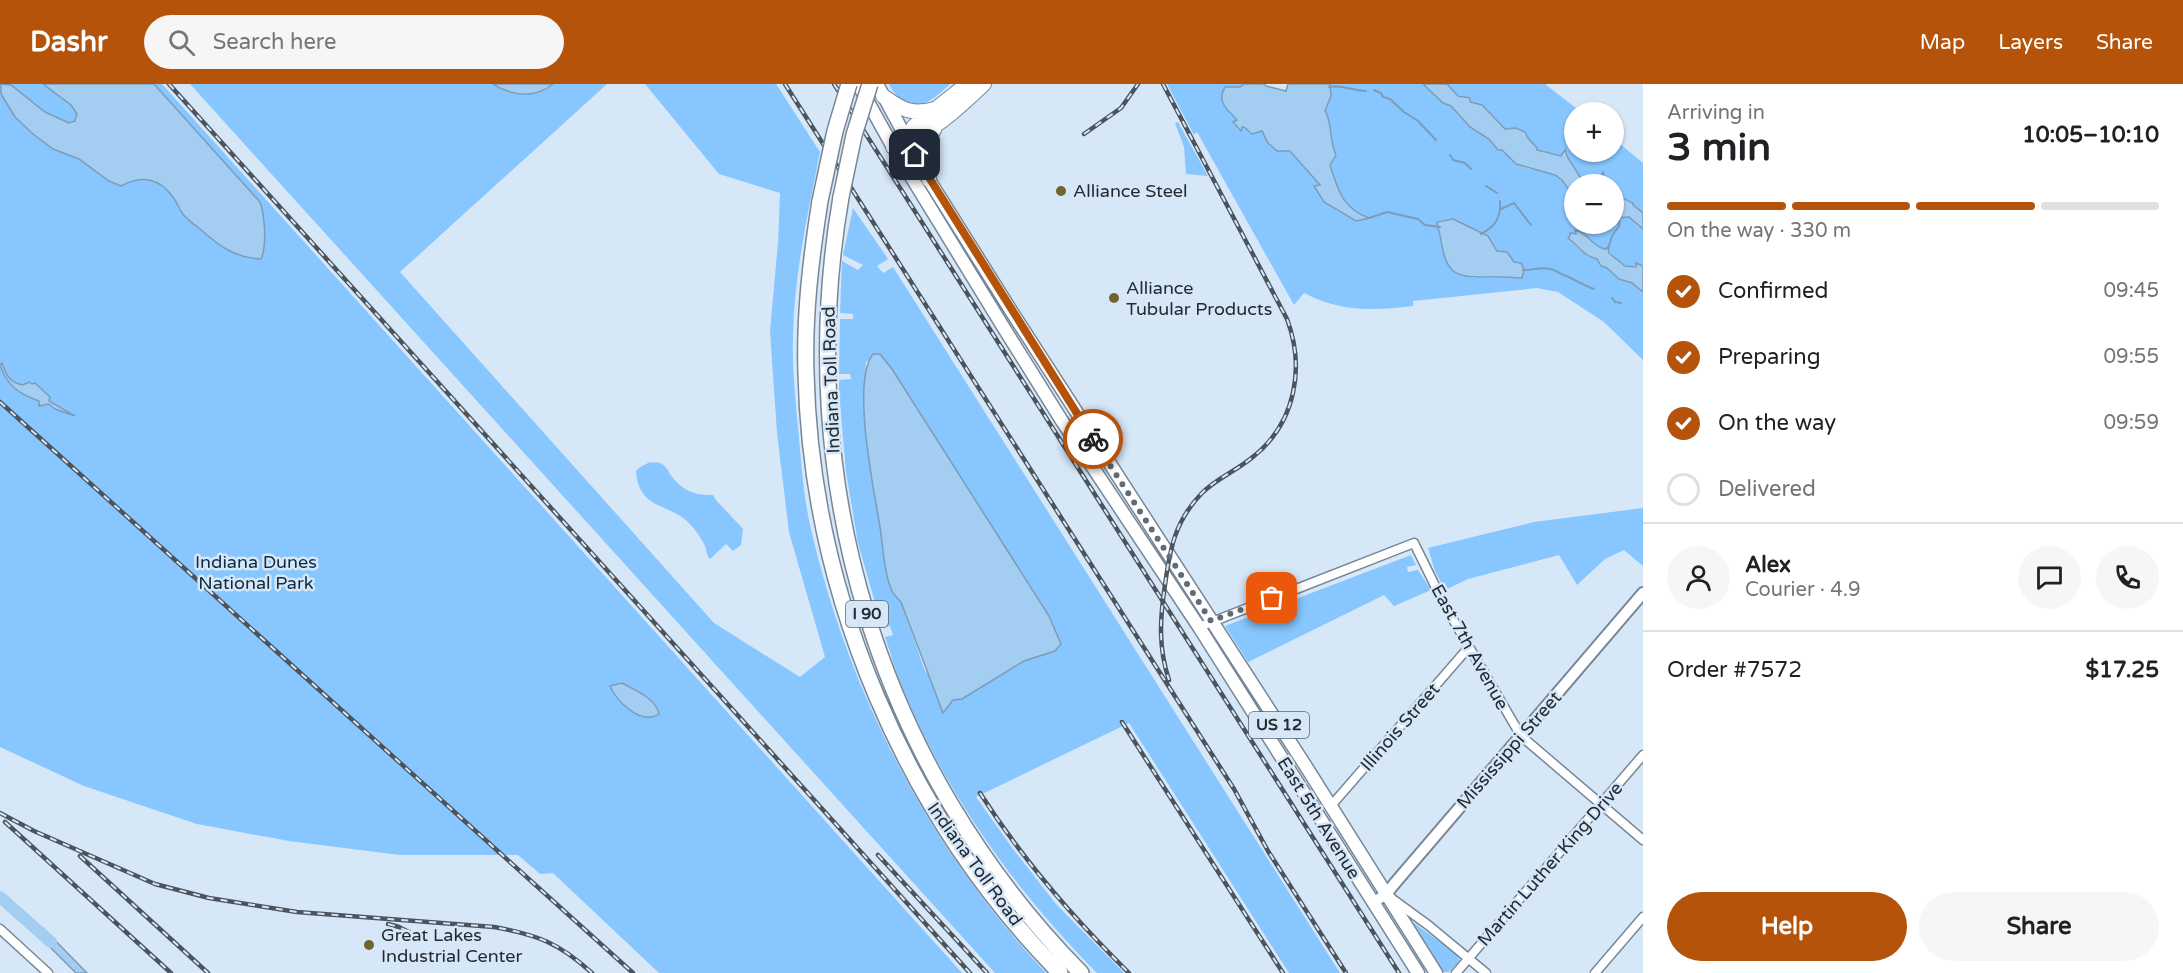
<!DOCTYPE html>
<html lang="en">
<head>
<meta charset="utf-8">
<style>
	:root { --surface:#fff; --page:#f6f6f6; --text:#202124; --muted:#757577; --line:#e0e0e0; --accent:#b45309 }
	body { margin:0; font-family:"Varela Round",sans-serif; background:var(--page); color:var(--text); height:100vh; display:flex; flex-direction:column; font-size:22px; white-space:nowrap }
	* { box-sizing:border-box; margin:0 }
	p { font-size:20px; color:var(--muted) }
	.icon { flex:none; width:33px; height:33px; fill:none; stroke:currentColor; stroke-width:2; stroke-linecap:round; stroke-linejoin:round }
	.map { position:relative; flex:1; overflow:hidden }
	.drawer { display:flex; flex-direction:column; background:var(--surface); width:540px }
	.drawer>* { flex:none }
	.controls { position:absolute; left:1564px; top:18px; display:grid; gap:12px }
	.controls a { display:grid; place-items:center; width:60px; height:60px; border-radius:50%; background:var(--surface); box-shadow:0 2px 4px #0004; font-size:30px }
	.pin { position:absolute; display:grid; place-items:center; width:51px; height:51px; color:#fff; margin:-26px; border-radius:12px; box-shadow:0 3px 9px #0006 }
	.courier { position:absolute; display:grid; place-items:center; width:60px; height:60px; margin:-30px; border:4px solid #b45309; border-radius:50%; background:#fff; color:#222; box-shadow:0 2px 8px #0007 }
	.summary em { font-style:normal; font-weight:700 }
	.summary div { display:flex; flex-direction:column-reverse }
	.summary { display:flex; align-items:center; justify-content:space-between; height:102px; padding:0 24px }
	h1 { font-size:39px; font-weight:700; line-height:45px }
	.bar { display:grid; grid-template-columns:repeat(4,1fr); gap:9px 6px; align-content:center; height:72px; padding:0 24px }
	.bar i { height:8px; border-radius:4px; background:var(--line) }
	.bar .current { background:var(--accent) }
	.bar p { grid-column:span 4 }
	.line { display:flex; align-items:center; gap:15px; padding:0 24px; border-top:2px solid var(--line) }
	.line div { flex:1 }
	.round { display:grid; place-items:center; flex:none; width:63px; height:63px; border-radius:32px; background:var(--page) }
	ol { padding:0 24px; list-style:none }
	li { display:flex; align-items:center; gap:18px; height:66px }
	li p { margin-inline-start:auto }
	li .icon { padding:6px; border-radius:50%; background:var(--accent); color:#fff; stroke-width:4 }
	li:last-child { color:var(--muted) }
	li i { width:33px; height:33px; border:3px solid var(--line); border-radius:50% }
	.button { display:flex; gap:12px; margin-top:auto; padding:12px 24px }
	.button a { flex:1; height:69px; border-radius:36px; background:var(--accent); color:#fff; font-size:24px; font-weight:700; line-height:69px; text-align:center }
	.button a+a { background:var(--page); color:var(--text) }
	header { display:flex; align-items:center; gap:36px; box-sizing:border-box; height:84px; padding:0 30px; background:var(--accent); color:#fff }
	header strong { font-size:28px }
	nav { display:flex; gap:33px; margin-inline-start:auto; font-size:21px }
	.search { width:420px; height:54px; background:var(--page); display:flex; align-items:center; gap:15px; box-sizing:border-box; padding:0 21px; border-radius:33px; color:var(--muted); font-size:22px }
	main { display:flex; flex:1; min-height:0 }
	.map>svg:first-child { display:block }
	.green { fill:#87c6fe; fill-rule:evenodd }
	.water { fill:#a4cdf2; stroke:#7d9cb8; stroke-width:1.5 }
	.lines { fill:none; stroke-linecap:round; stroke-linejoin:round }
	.stream { stroke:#7d9cb8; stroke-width:2 }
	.river { stroke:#a4cdf2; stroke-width:12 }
	.minor-casing { stroke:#778797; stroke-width:11 }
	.tertiary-casing { stroke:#778797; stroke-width:14 }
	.primary-casing { stroke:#778797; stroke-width:15 }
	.trunk-casing { stroke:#778797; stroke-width:16 }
	.motorway-casing { stroke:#778797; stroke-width:18 }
	.minor { stroke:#fff; stroke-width:8 }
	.tertiary { stroke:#fff; stroke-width:10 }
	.primary { stroke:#fff; stroke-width:12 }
	.trunk { stroke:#fff; stroke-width:14 }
	.motorway { stroke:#fff; stroke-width:15 }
	.rail-casing { stroke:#4b545c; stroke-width:4.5 }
	.rail { stroke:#d6e7f8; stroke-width:2; stroke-dasharray:7; stroke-linecap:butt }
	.motorway-bridge-casing { stroke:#778797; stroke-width:18; stroke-linecap:butt }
	.motorway-bridge { stroke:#fff; stroke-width:15 }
	.done { stroke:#626c76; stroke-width:6; stroke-dasharray:0 10.8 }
	.route { stroke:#b45309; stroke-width:8 }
	.poi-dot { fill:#6f6330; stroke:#d6e7f8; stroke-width:2 }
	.labels { text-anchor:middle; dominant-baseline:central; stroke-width:5; stroke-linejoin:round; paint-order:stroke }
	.shield { fill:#d6e7f8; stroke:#59636c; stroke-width:1.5 }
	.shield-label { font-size:16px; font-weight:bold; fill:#232a30 }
	.poi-label { font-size:18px; fill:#232a30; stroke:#d6e7f8; text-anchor:start }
	.street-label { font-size:18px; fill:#232a30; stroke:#d6e7f8 }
	.park-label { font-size:18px; fill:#0e2c44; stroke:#d6e7f8 }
</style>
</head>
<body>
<header>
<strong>Dashr</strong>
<div class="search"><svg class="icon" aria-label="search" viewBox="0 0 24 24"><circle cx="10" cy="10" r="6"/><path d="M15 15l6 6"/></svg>Search here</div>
<nav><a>Map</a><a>Layers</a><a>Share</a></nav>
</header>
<main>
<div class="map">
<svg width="1643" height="889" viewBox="0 0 1643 889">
	<rect width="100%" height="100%" fill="#d6e7f8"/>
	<path class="green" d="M0,0H162L962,889H659L553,789L540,790L518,771H400L289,757L197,740L84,702L0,663Z
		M190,0H493L504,7L545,6L553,0H607L400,188L714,539L800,593L825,573L789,448L777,349L770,247L778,159L780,109L719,90L645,0H776L820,68C808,129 794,190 793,252C792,282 795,313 798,343C801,375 803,409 810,441C848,608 929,765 1046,889H995Z
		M889,0H950C937,12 923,27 905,17C897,13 893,8 889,0Z
		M1167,0H1244L1222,20L1237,36L1236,41L1238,46L1242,43L1262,47L1268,59L1290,67L1321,101L1314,102L1337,127L1369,134C1342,123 1338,106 1330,81L1335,71C1329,56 1332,36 1325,27L1331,12L1330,0H1423L1443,19L1451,22L1459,32L1489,55L1498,66C1509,65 1513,80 1524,83C1534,87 1546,86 1555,91C1575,101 1575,121 1575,140H1614V134L1629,133L1643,145V182L1636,180L1637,183C1618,182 1621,177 1608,167C1604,165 1599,164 1595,161C1588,155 1584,148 1576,146L1577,150L1570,153C1575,163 1585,173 1597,175L1601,182L1607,184L1619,195L1632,199L1643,208V276L1604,238L1558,208L1537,204L1413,217V222C1371,227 1342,228 1304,209L1294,221L1197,48L1194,51ZM1442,136L1460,138L1488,152L1498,167H1502L1514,178L1519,193L1472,194L1440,157Z
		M1447,0H1545L1581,28H1575V68H1614V55L1643,79V129L1632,121L1633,118L1614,110V100H1607V95H1604L1599,98L1582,96L1568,74L1567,68L1561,72L1537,66V64C1528,55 1519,46 1505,45L1482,21L1470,18L1460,11L1458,12L1452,9Z
		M1178,38L1208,92L1186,90L1184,63L1175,39Z
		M853,124L888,175L877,182L883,189L893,183L1340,889H1289L1129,639L976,713L1013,765L1056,820L1124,889H1097C1015,806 948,713 903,605C896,589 891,570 885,553L893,551L890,542L882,543L858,459L846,388L839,307V296L851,295L850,290H839L840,235H853V230L840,229L842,177L858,186L863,181L843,171ZM880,270L892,285L1049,532L1061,560L1055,567L1024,577L962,615L953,616L925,587L901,518L868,373L864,328L866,278Z
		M650,378C654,379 657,378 660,379C665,381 668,386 670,390C681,406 695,412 713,411L716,416L743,445L741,461L733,467L726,460L710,475C706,470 707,468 705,462C701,454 696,446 689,439C667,418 639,426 636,387L640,383Z
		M1643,424V482L1624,466L1605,475L1577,501L1559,471L1468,495L1445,506L1435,487L1428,464L1534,438Z
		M1411,471L1416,481L1407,483L1408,488L1418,486L1431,506L1394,522L1384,511L1248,578L1225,542Z
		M1414,839L1459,872V877L1449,888H1443L1440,885L1411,840Z"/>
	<path class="water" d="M1,0L11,1L45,28L69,39L75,37L77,30L71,21L43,0H154L260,118C265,133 267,161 261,175C235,174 219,162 200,145C194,140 187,136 183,130C179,125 177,118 173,113C160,95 142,90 121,102L109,97L79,75L53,65L33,50L15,33L1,10Z
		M493,0H553C535,15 512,12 493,0Z
		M1244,0H1264L1266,2L1286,7L1288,0H1330L1331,12L1325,27C1332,36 1329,56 1336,71L1330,81C1338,106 1342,124 1369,134L1356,137L1324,118L1314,102L1320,101L1290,67H1277L1268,59L1262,47L1252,50L1244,43H1242L1241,47L1233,38L1237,36C1227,25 1216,18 1225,3H1240Z
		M1423,0H1447L1458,12L1470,14V18L1482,21L1505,45L1516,44L1525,48L1528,54L1537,64V66L1561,72L1565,66L1568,74L1582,96L1599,98L1603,95L1602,90L1603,88L1607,100H1575V114L1562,96L1555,91L1516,80L1502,66H1498L1489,55L1470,43L1451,22L1443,19Z
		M1614,110L1633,119V121L1643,129V145L1629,133L1614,134Z
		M1453,135L1488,152L1497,167L1507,168L1514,178L1521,179L1524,186L1522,194C1511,194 1500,192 1489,193C1451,194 1446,188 1440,151C1439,146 1437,143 1437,138Z
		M1575,146C1589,149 1593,164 1606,165L1608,163L1609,169L1625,182L1636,183V179L1643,182V208L1632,199L1619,195L1607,184L1601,182L1597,175C1583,172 1578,161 1568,154L1570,152V149L1576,150Z
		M873,270H880L892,285L1049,532L1061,560L1055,567L1024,577L962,615L953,616L943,629L901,518C898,515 894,511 892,507C884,490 883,462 880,443C874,406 851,298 873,270Z
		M2,279C6,291 10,299 23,301L29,298L32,300L35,299L50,313L49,317L75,332L55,325L49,320L39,322V317C19,310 7,302 0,281Z
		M622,599C634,606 656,614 659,630C641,642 616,617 610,602Z
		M43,844L87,889H76L36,849Z"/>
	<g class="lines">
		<path class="stream" d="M1329,3C1342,0 1352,7 1366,7
			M1374,6L1381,9L1383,13L1390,15L1404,28L1418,37L1436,56
			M1450,71L1453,76L1465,79L1471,85
			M1486,102L1497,109
			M1501,125L1514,119L1531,141
			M1369,134L1387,128L1418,135L1425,141L1440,143
			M1481,150C1496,142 1501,133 1500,117
			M1608,165L1612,152L1619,142V132
			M1523,186C1532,187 1539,182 1551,185C1556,186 1560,190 1564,191C1574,195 1583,201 1594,205
			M1612,214L1615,218L1621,219"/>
		<path class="river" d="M0,813L51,858"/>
		<g class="minor-casing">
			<path id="minor" d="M1199,543L1414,459L1444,520L1521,652L1643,756
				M1330,723L1469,563
				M1391,814L1428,841L1486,889
				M0,845L48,889
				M1456,889L1643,671
				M1595,889L1643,833"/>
		</g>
		<g class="tertiary-casing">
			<path id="tertiary" d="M1373,819L1386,810L1395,799L1643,509"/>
		</g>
		<g class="primary-casing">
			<path id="primary" d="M858,0L893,63L1002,241L1062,337L1199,543L1418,889
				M877,0L929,96L1015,233L1305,681L1436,889"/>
		</g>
		<g class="trunk-casing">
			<path id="trunk" d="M883,12C903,26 910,31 935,25
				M906,55L914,42L967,0
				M893,63C902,57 910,55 919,51C941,41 967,16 984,0
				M929,96L927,60L936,41"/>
		</g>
		<g class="motorway-casing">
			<path id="motorway" d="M841,113C792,396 878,683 1081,889
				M820,117C811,174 804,231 806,289C811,510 905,731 1060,889"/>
		</g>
		<use href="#minor" class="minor"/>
		<use href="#tertiary" class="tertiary"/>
		<use href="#primary" class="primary"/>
		<use href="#trunk" class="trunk"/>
		<use href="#motorway" class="motorway"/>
		<g class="rail-casing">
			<path id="rail" d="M169,0L970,889
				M785,0L1234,705L1268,767L1346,889
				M834,0L1399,889
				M1163,0L1287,235C1305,283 1296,338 1254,372C1238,386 1217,394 1202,409C1175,437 1170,464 1165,501C1160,534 1158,563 1169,596
				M1084,50L1121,24L1138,0
				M0,318L633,889
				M1122,638L1283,889
				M980,709C1023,776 1072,833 1129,889
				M0,729L34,747L155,800L209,814L297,828L494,843C538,851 559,859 592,889
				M5,738L171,889
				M878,771L987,889
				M80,772L208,889
				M388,840L399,843L418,853"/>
		</g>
		<use href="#rail" class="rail"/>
		<g class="motorway-bridge-casing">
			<path id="motorway-bridge" d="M841,113L854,51L870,0
				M820,117L835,47L849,0"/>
		</g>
		<use href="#motorway-bridge" class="motorway-bridge"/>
	</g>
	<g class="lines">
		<path class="done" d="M1093,355L1211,537L1272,514"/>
		<path class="route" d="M915,71L1093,355"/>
	</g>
	<g class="poi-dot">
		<circle cx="1061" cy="107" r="6"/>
		<circle cx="1114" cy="214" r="6"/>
		<circle cx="369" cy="861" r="6"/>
	</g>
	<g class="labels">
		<g class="shield">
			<rect x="846" y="517" width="42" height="26" rx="4.5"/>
			<rect x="1249" y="628" width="60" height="26" rx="4.5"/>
		</g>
		<g class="shield-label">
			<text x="867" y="530">I 90</text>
			<text x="1279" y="641">US 12</text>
		</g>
		<g class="poi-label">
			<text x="1073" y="107">Alliance Steel</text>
			<text x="1126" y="204">Alliance<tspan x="1126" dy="21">Tubular Products</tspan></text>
			<text x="381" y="851">Great Lakes<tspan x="381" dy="21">Industrial Center</tspan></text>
		</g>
		<g class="street-label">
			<text transform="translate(831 296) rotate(-92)">Indiana Toll Road</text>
			<text transform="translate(1470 563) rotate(61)">East 7th Avenue</text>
			<text transform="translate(1400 643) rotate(-49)">Illinois Street</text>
			<text transform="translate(1509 666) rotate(-49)">Mississippi Street</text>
			<text transform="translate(1319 734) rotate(58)">East 5th Avenue</text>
			<text transform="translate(975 780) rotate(54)">Indiana Toll Road</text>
			<text transform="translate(1550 780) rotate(-49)">Martin Luther King Drive</text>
		</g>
		<g class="park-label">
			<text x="256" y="478">Indiana Dunes<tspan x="256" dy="21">National Park</tspan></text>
		</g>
	</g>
</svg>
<div class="controls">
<a>+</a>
<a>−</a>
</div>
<div class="pin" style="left:1272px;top:514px;background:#ea580c"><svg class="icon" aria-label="bag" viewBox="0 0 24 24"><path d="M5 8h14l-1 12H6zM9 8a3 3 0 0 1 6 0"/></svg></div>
<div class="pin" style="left:915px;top:71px;background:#1f2937"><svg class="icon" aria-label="home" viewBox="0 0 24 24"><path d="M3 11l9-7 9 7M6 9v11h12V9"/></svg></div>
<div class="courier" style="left:1093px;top:355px"><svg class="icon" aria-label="bike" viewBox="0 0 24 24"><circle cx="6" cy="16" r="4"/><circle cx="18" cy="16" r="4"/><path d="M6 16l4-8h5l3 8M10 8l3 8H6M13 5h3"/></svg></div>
</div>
<section class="drawer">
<div class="summary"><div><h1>3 min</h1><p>Arriving in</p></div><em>10:05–10:10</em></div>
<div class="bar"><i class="current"></i><i class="current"></i><i class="current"></i><i></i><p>On the way · 330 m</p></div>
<ol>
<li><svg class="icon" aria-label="check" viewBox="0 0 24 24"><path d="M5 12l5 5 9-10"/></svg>Confirmed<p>09:45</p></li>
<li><svg class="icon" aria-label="check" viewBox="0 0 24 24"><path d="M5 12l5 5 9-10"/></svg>Preparing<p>09:55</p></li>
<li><svg class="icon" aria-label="check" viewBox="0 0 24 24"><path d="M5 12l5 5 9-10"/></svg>On the way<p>09:59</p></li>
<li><i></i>Delivered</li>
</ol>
<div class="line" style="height:108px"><a class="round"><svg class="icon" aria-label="person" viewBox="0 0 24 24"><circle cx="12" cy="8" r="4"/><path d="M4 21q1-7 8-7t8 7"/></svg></a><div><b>Alex</b><p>Courier · 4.9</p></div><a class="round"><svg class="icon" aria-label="chat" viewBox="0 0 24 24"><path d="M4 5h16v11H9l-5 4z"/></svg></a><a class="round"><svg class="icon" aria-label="phone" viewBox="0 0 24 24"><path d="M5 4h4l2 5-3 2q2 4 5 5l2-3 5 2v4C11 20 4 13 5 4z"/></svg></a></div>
<div class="line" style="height:78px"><div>Order #7572</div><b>$17.25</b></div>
<div class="button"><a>Help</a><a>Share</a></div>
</section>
</main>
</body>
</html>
